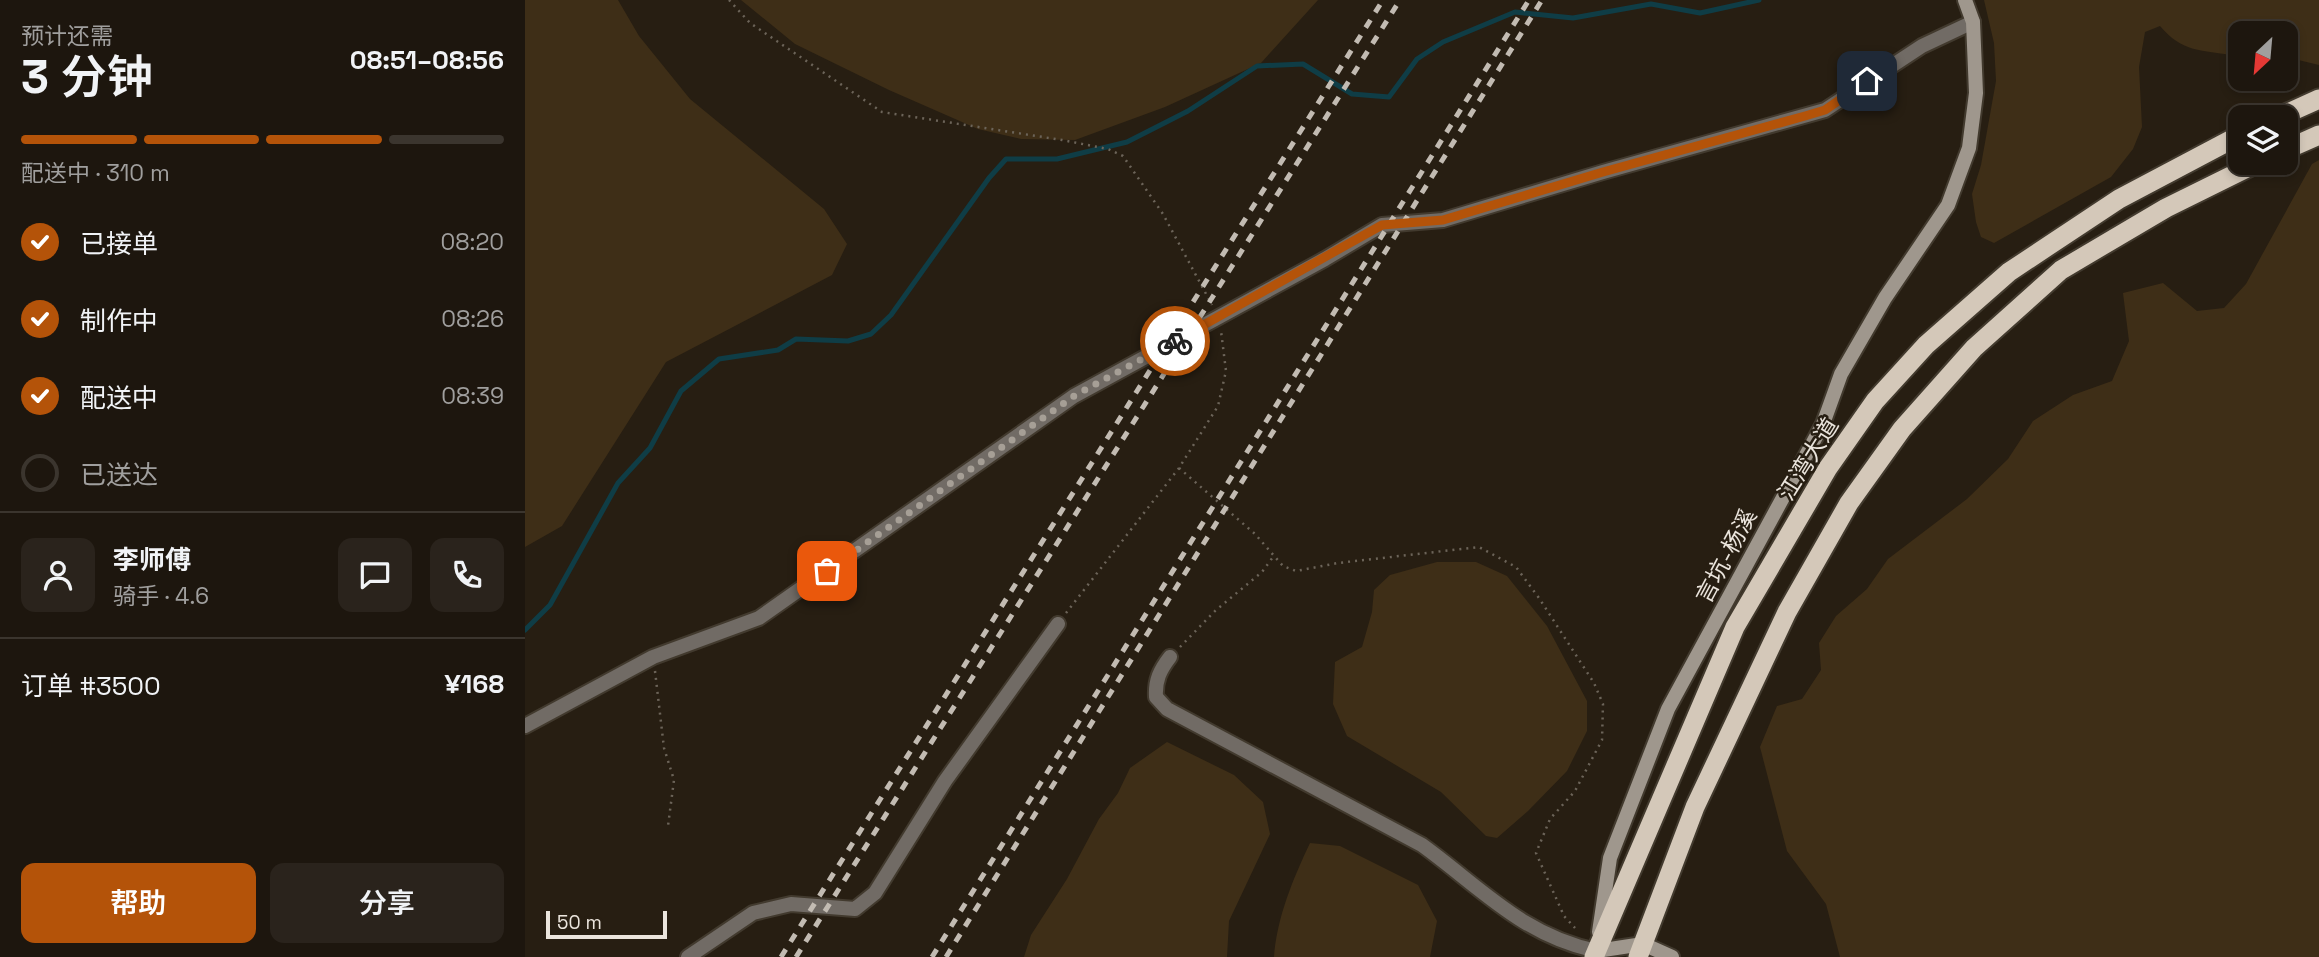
<!DOCTYPE html>
<html lang="zh">
<head>
<meta charset="utf-8">
<style>
	:root { --surface:#1d160e; --page:#2a231c; --text:#f1f3f6; --muted:#a09f9e; --line:#3b352e; --accent:#b45309 }
	body { margin:0; font-family:"Space Grotesk","Noto Sans SC",sans-serif; background:var(--page); color:var(--text); height:100vh; display:flex; flex-direction:column; font-size:26px; white-space:nowrap }
	* { box-sizing:border-box; margin:0 }
	p { font-size:23px; color:var(--muted) }
	.icon { flex:none; width:38px; height:38px; fill:none; stroke:currentColor; stroke-width:2; stroke-linecap:round; stroke-linejoin:round }
	.map { position:relative; flex:1; overflow:hidden }
	.sheet { display:flex; flex-direction:column; background:var(--surface); width:525px }
	.sheet>* { flex:none }
	.needle { width:46px; rotate:206deg }
	.buttons { position:absolute; left:1703px; top:21px; display:grid; gap:14px }
	.buttons a { display:grid; place-items:center; width:70px; height:70px; border-radius:14px; background:var(--surface); box-shadow:0 4px 10px #0003,0 0 0 2px var(--line); font-size:35px }
	.scale { position:absolute; left:21px; bottom:18px; width:121px; box-sizing:border-box; padding-left:7px; border:4px solid #ebe5dd; border-top:0; font-size:19px; line-height:24px; white-space:nowrap; color:#ebe5dd; -webkit-text-stroke:5px #271e12; paint-order:stroke }
	.pin { position:absolute; display:grid; place-items:center; width:60px; height:60px; color:#fff; margin:-30px; border-radius:14px; box-shadow:0 4px 10px #0006 }
	.courier { position:absolute; display:grid; place-items:center; width:70px; height:70px; margin:-35px; border:5px solid #b45309; border-radius:50%; background:#fff; color:#222; box-shadow:0 2px 9px #0007 }
	.summary em { font-style:normal; font-weight:600 }
	.summary div { display:flex; flex-direction:column-reverse }
	.summary { display:flex; align-items:center; justify-content:space-between; height:119px; padding:0 21px }
	h1 { font-size:46px; font-weight:600; line-height:52px }
	.bar { display:grid; grid-template-columns:repeat(4,1fr); gap:10px 7px; align-content:center; height:84px; padding:0 21px }
	.bar i { height:9px; border-radius:5px; background:var(--line) }
	.bar .active { background:var(--accent) }
	.bar p { grid-column:span 4 }
	.line { display:flex; align-items:center; gap:18px; padding:0 21px; border-top:2px solid var(--line) }
	.line div { flex:1 }
	.round { display:grid; place-items:center; flex:none; width:74px; height:74px; border-radius:14px; background:var(--page) }
	ol { padding:0 21px; list-style:none }
	li { display:flex; align-items:center; gap:21px; height:77px }
	li p { margin-inline-start:auto }
	li .icon { padding:7px; border-radius:50%; background:var(--accent); color:#fff; stroke-width:4 }
	li:last-child { color:var(--muted) }
	li i { width:38px; height:38px; border:4px solid var(--line); border-radius:50% }
	.button { display:flex; gap:14px; margin-top:auto; padding:14px 21px }
	.button a { flex:1; height:80px; border-radius:14px; background:var(--accent); color:#fff; font-size:28px; font-weight:600; line-height:80px; text-align:center }
	.button a+a { background:var(--page); color:var(--text) }
	main { display:flex; flex:1; min-height:0 }
	.map>svg:first-child { display:block }
	.green { fill:#3e2e17 }
	.lines { fill:none; stroke-linecap:round; stroke-linejoin:round }
	.stream { stroke:#0f3d46; stroke-width:5 }
	.minor-casing { stroke:#423a2e; stroke-width:18 }
	.secondary-casing { stroke:#423a2e; stroke-width:18 }
	.trunk-casing { stroke:#423a2e; stroke-width:23 }
	.path { stroke:#6c6459; stroke-width:2.5; stroke-dasharray:2 5; stroke-linecap:butt }
	.minor { stroke:#716b65; stroke-width:14 }
	.secondary { stroke:#9f978d; stroke-width:14 }
	.trunk { stroke:#d4c8b9; stroke-width:19 }
	.rail { stroke:#c2bbb2; stroke-width:5; stroke-dasharray:9 9; stroke-linecap:butt }
	.done { stroke:#a69f96; stroke-width:7; stroke-dasharray:0 12.6 }
	.route { stroke:#b45309; stroke-width:9 }
	.labels { text-anchor:middle; dominant-baseline:central; stroke-width:5; stroke-linejoin:round; paint-order:stroke }
	.street-label { font-size:23px; fill:#ebe5dd; stroke:#271e12 }
</style>
</head>
<body>
<main>
<section class="sheet">
<div class="summary"><div><h1>3 分钟</h1><p>预计还需</p></div><em>08:51–08:56</em></div>
<div class="bar"><i class="active"></i><i class="active"></i><i class="active"></i><i></i><p>配送中 · 310 m</p></div>
<ol>
<li><svg class="icon" aria-label="check" viewBox="0 0 24 24"><path d="M5 12l5 5 9-10"/></svg>已接单<p>08:20</p></li>
<li><svg class="icon" aria-label="check" viewBox="0 0 24 24"><path d="M5 12l5 5 9-10"/></svg>制作中<p>08:26</p></li>
<li><svg class="icon" aria-label="check" viewBox="0 0 24 24"><path d="M5 12l5 5 9-10"/></svg>配送中<p>08:39</p></li>
<li><i></i>已送达</li>
</ol>
<div class="line" style="height:126px"><a class="round"><svg class="icon" aria-label="person" viewBox="0 0 24 24"><circle cx="12" cy="8" r="4"/><path d="M4 21q1-7 8-7t8 7"/></svg></a><div><b>李师傅</b><p>骑手 · 4.6</p></div><a class="round"><svg class="icon" aria-label="chat" viewBox="0 0 24 24"><path d="M4 5h16v11H9l-5 4z"/></svg></a><a class="round"><svg class="icon" aria-label="phone" viewBox="0 0 24 24"><path d="M5 4h4l2 5-3 2q2 4 5 5l2-3 5 2v4C11 20 4 13 5 4z"/></svg></a></div>
<div class="line" style="height:91px"><div>订单 #3500</div><b>¥168</b></div>
<div class="button"><a>帮助</a><a>分享</a></div>
</section>
<div class="map">
<svg width="1794" height="957" viewBox="0 0 1794 957">
	<rect width="100%" height="100%" fill="#271e12"/>
	<path class="green" d="M0,0H93L114,36L165,99L299,209L322,244L307,275L141,362L37,526L0,547Z
		M216,0H793L736,63L640,107L550,140L496,139L453,129L364,90L270,44Z
		M1459,0H1794V65L1761,57L1760,33H1715V55H1707C1675,50 1657,52 1635,26L1620,32L1614,67L1617,127L1608,149L1586,177L1469,243L1456,237L1451,222L1447,194L1456,165L1471,81L1469,43Z
		M1794,160V957H1315L1301,904L1262,851L1235,747L1252,706L1277,699L1296,670L1294,643L1311,616L1342,589L1363,559L1442,499L1483,459L1508,421L1548,395L1587,381L1604,341L1598,293L1638,283L1672,311L1699,308L1721,284L1787,164Z
		M912,562H951L982,576L1022,626L1062,701V731L1042,771L1003,811L972,838L961,836L916,792L822,736L808,704L810,662L837,647L847,612L849,590L865,575Z
		M642,742L709,775L738,802L745,834L704,921L702,957H499L506,935L542,879L574,819L593,793L605,768Z
		M785,843L815,846L893,885L912,921L905,957H749C752,917 768,879 785,843Z"/>
	<g class="lines">
		<path class="stream" d="M0,630L25,605L93,483L125,448L156,391L194,359L253,350L271,339L323,341L346,334L366,315L464,178L481,159H532L602,142L663,111L732,66L778,64L827,94L864,97L892,59L918,42L990,12L1048,18L1126,4L1175,13L1234,0"/>
		<g class="minor-casing">
			<path id="minor" d="M645,657C635,670 630,680 631,697L642,709L897,845C955,887 998,936 1072,951
				M0,726L128,657L234,618L549,396L800,259L857,225L918,220L1078,172L1300,110L1397,46L1448,22
				M163,957L228,913L266,904L330,909L350,893L420,781L533,624"/>
		</g>
		<g class="secondary-casing">
			<path id="secondary" d="M1074,932L1085,858L1143,709L1298,424L1316,374L1360,298L1423,205L1444,148L1451,93L1448,22L1440,0
				M1072,951L1118,944L1147,957"/>
		</g>
		<g class="trunk-casing">
			<path id="trunk" d="M1754,117L1794,99
				M1760,150L1794,135
				M1069,957L1210,627L1303,468L1350,401L1401,345L1484,272L1594,199L1715,135
				M1113,957L1170,807L1262,612L1324,503L1377,429L1449,348L1536,270L1641,208L1732,163"/>
		</g>
		<path class="path" d="M204,0L225,23L357,112L537,140L583,149L598,156L638,214L687,305
			M654,468L730,534L758,566L771,571L813,563L954,547L991,567L1014,598L1069,683L1078,704L1077,740L1050,791L1025,819L1011,853L1039,916L1050,928
			M541,613L654,468L693,406L701,371L696,331
			M655,647L690,611L737,572L748,557
			M130,671L139,748L149,780L143,826"/>
		<use href="#minor" class="minor"/>
		<use href="#secondary" class="secondary"/>
		<use href="#trunk" class="trunk"/>
		<path class="rail" d="M256,957L858,0
			M271,957L875,0
			M407,957L1004,0
			M421,957L1017,0"/>
	</g>
	<g class="lines">
		<path class="done" d="M302,571L549,396L650,341"/>
		<path class="route" d="M650,341L857,225L918,220L1078,172L1280,116L1300,110L1342,81"/>
	</g>
	<g class="labels">
		<g class="street-label">
			<text transform="translate(1283 459) rotate(-58)">江湾大道</text>
			<text transform="translate(1201 556) rotate(-62)">言坑-杨溪</text>
		</g>
	</g>
</svg>
<div class="buttons">
<a><svg class="needle" viewBox="-14 -14 28 28"><path d="M0-13l5 13h-10z" fill="#e53935"/><path d="M0 13l5-13h-10z" fill="#a09f9e"/></svg></a>
<a><svg class="icon" aria-label="layers" viewBox="0 0 24 24"><path d="M12 4l9 5-9 5-9-5zM3 14l9 5 9-5"/></svg></a>
</div>
<div class="scale">50 m</div>
<div class="pin" style="left:302px;top:571px;background:#ea580c"><svg class="icon" aria-label="bag" viewBox="0 0 24 24"><path d="M5 8h14l-1 12H6zM9 8a3 3 0 0 1 6 0"/></svg></div>
<div class="pin" style="left:1342px;top:81px;background:#1f2937"><svg class="icon" aria-label="home" viewBox="0 0 24 24"><path d="M3 11l9-7 9 7M6 9v11h12V9"/></svg></div>
<div class="courier" style="left:650px;top:341px"><svg class="icon" aria-label="bike" viewBox="0 0 24 24"><circle cx="6" cy="16" r="4"/><circle cx="18" cy="16" r="4"/><path d="M6 16l4-8h5l3 8M10 8l3 8H6M13 5h3"/></svg></div>
</div>
</main>
</body>
</html>
